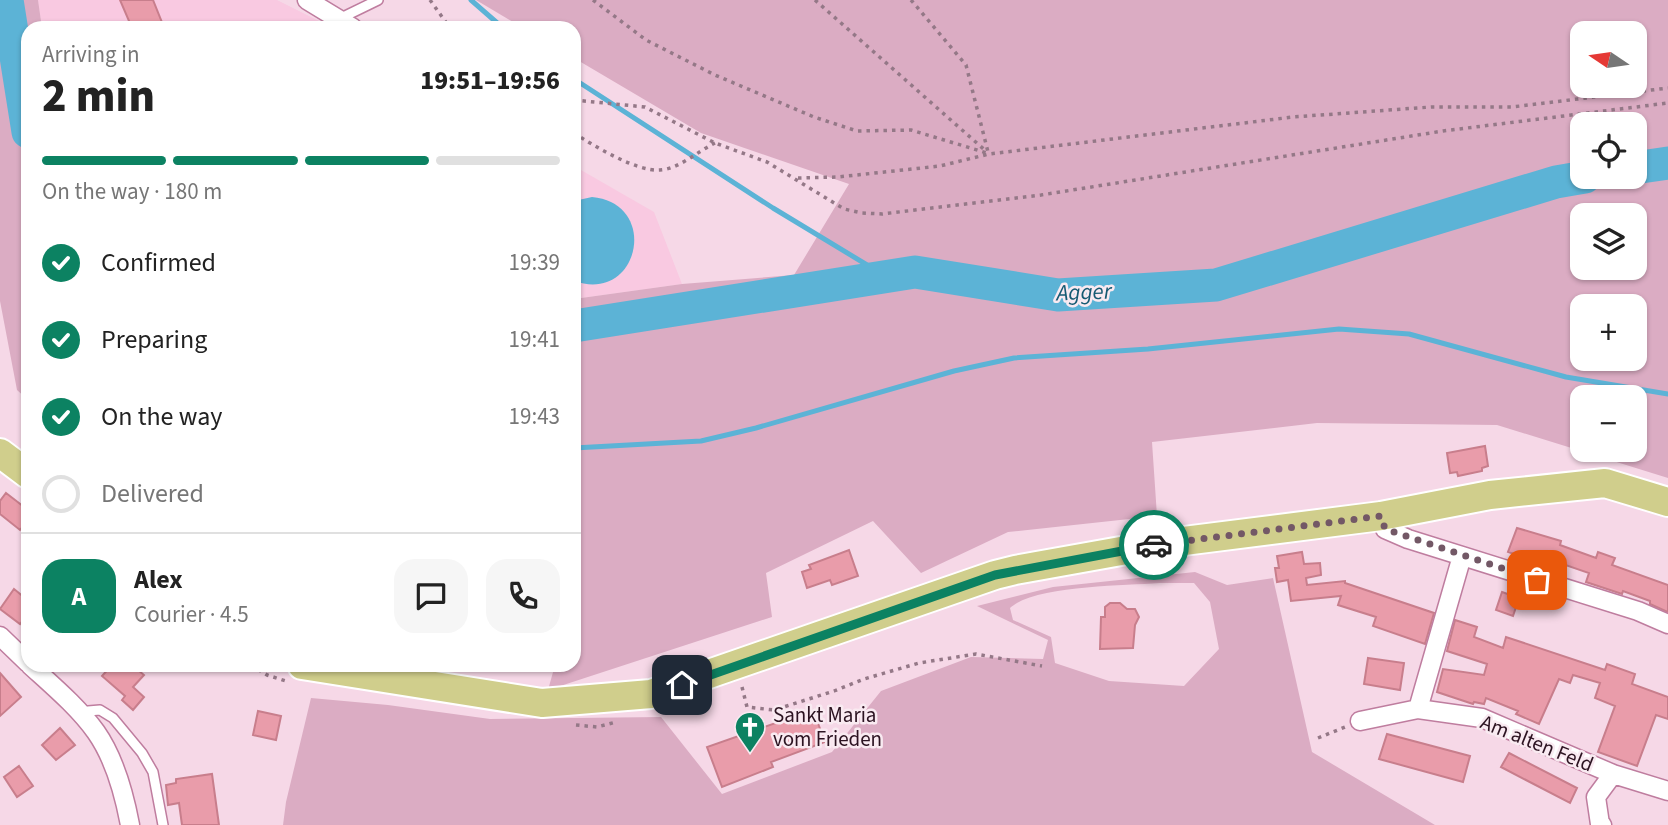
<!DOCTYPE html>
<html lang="en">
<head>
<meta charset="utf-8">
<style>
	:root { --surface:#fff; --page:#f6f6f6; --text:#222; --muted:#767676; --line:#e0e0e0; --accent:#0c8262 }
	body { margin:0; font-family:"Source Sans 3",sans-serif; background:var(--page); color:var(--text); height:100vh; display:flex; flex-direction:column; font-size:26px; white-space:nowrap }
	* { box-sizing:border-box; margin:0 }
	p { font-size:23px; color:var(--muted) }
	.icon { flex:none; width:38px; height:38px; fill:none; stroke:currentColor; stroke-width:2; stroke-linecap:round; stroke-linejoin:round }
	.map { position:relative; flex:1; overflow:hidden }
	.details { position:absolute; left:21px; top:21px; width:560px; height:651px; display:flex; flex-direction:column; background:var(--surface); border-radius:21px; box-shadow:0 2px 5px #0004 }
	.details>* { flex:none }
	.needle { width:46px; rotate:283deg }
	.buttons { position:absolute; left:1570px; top:21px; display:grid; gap:14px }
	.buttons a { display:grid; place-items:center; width:77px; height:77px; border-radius:14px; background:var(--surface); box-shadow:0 2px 5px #0004; font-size:35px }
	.pin { position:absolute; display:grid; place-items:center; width:60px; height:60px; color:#fff; margin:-30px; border-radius:14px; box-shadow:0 4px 10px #0006 }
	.courier { position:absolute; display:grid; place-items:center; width:70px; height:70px; margin:-35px; border:5px solid #0c8262; border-radius:50%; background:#fff; color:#222; box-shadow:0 2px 9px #0007 }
	.overview em { font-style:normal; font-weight:800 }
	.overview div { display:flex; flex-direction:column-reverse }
	.overview { display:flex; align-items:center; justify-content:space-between; height:119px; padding:0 21px }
	h1 { font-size:46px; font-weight:800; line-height:52px }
	.bar { display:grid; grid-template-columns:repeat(4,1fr); gap:10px 7px; align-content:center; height:84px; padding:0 21px }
	.bar i { height:9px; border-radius:5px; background:var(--line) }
	.bar .current { background:var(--accent) }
	.bar p { grid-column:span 4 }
	.line { display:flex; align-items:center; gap:18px; padding:0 21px; border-top:2px solid var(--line) }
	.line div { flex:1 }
	.round { display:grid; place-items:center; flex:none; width:74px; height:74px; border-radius:21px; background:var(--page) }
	ol { padding:0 21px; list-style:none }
	li { display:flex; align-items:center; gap:21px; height:77px }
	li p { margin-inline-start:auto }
	li .icon { padding:7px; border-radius:50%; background:var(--accent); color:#fff; stroke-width:4 }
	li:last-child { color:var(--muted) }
	li i { width:38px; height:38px; border:4px solid var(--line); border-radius:50% }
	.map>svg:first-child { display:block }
	.built { fill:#f9c9e1 }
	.green { fill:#dbacc3; fill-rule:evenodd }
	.water { fill:#5cb3d6 }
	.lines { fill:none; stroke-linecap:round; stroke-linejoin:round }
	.stream { stroke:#5cb3d6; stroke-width:5 }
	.river { stroke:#5cb3d6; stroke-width:33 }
	.building { fill:#e99caa; stroke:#c87e8c; stroke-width:2 }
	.lane-casing { stroke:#bf7d9f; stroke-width:12 }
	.street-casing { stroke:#bf7d9f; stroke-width:21 }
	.primary-casing { stroke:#fff; stroke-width:32 }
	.path { stroke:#947887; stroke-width:3.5; stroke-dasharray:3.5 5; stroke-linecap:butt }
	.lane { stroke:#fff; stroke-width:9 }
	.street { stroke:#fff; stroke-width:18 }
	.primary { stroke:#d0ce8c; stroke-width:28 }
	.done { stroke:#735866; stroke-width:7; stroke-dasharray:0 12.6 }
	.route { stroke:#0c8262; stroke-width:9 }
	.labels { text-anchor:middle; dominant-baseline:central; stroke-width:5; stroke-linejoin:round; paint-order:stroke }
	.poi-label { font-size:21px; fill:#2c1321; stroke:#f9eaf1; text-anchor:start }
	.street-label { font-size:21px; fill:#2c1321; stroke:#f9eaf1 }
	.water-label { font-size:23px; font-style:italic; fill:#155a73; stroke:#f9eaf1 }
</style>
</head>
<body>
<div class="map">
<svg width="1668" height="825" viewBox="0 0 1668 825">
	<rect width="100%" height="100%" fill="#f6d8e7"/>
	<path class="built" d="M38,0H277L333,28H42Z
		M574,166L654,212L682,284L574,299Z"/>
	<path class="green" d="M0,0H38L42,28H28V400L17,390L0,301Z
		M476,0H1668V478L1497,425L1317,423L1152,442L1157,516L1008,532L921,573L873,521L766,573L772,617L548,690L555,665H574V599L581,576L574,574V299L682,284L794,275L849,184L701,133L574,58V28H523ZM1582,33H1634V86H1582ZM1582,124H1634V177H1582ZM1582,215H1634V268H1582ZM1582,306H1634V359H1582ZM1582,397H1634V450H1582Z
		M1195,572L1227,585L1273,578L1312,752L1435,825H283L286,802L311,698L388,705L490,719L661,717L722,794L832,752L881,691L971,657L1043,659L1048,640L977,606L1053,587ZM1159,583H1194L1210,602L1219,649L1184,686L1109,681L1055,663L1051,637L1013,620L1010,608C1035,585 1124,586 1159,583Z"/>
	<path class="water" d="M592,197C660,203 640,304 574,281V201Z"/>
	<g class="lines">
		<path class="stream" d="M471,0L503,28
			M574,79L773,208L887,277
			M574,448L701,441L756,428L954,371L1014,358L1148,349L1339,329L1409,334L1566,377L1668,394"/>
		<path class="river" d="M7,0L28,132
			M1634,168L1668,163
			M574,326L915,272L1058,295L1216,285L1556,182L1585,177"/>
	</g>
	<path class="building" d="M120,0H153L163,25L155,28H132Z
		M1485,446L1488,466L1482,468V471L1458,476L1457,472L1450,473L1447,453Z
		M6,493L28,510V521L20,530L0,514V501Z
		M1517,528L1561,541L1560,545L1596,558L1598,552L1615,558L1612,565L1668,585V612L1650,604V601L1623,591L1622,594L1586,582L1589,573L1554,561L1552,567L1508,552Z
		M849,550L858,576L832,585L830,580L807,588L802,572L811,569L809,565Z
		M1302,552L1304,564L1320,563L1321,575L1306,578L1307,585L1345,581V583L1434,613L1425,644L1373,626L1376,617L1338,605L1341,596L1291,601L1288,580L1277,582L1275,568H1279L1277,556Z
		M14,589L25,598L23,601L28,605V614L20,624L0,609Z
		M1502,592L1519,598L1513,616L1496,610Z
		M1110,603H1120L1127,609H1135L1139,617L1135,625L1133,648L1100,649L1101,617H1105V607Z
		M1455,620L1477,627L1474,637L1503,648L1506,637L1605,670L1607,664L1635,674L1632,684L1668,697V719L1656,715L1637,766L1598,752L1615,706L1595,698L1600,683L1573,675L1570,683L1559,679L1539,724L1516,714L1518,711L1486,698L1484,704L1474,702L1473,704L1437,692L1443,669L1484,675L1487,664L1447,651Z
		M1368,658L1404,663L1400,690L1364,684Z
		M112,665H132L144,675L133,687L144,697L133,710L122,700L125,696L102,676Z
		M0,673L21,697L0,716Z
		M813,710L825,742L771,762L773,767L722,787L707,747Z
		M258,711L281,716L276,740L253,735Z
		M60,728L75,745L56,760L42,745Z
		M1387,734L1470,756L1463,782L1379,759Z
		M1509,753L1577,788L1570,803L1501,767Z
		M19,766L33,786L17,797L4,777Z
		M212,774L219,825H182L179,803L168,805L166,785L176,783V779Z"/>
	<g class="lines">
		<g class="lane-casing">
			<path id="lane" d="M339,19L378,0
				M83,716L88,711L100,710L113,718L142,753L153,772L163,825"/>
		</g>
		<g class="street-casing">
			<path id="street" d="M307,0L353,28
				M1381,516L1385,529L1408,539L1638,611L1668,624
				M0,636L28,663
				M30,665C53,686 78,707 96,732C115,759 124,793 130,825
				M1418,709L1462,556
				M1360,721L1418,709L1482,718L1613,774L1596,797L1600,824L1602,825
				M1613,774L1668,791"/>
		</g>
		<g class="primary-casing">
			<path id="primary" d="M0,453L28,474
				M302,665L542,703L651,694L995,575L1015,570L1160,544L1381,516L1490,495L1605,483L1668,502"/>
		</g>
		<path class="path" d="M430,0L450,28
			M593,0L646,40L715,75L814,117L857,131L911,130L987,153
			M815,0L987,152
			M911,0L966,65L988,152
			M574,100L645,107L715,143L767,162L844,209L862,213L882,214L1041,195L1443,131L1668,103
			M574,133C594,146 637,172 660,170C679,169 698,151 715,143
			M798,178L838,177L940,166L989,154L1293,117L1431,107H1512L1668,88
			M251,665L267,675L286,681
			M742,687L747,707L774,710L834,691L864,679L919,663L976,654L1042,666
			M576,725L597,727L616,722
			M1318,738L1345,727"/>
		<use href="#lane" class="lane"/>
		<use href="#street" class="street"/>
		<use href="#primary" class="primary"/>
	</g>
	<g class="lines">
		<path class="done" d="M1154,545L1381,516L1385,529L1537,580"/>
		<path class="route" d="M682,685L995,575L1154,545"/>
	</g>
	<defs>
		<g id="church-pin" transform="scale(1.575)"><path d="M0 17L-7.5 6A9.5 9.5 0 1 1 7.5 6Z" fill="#0c8262" stroke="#f9eaf1"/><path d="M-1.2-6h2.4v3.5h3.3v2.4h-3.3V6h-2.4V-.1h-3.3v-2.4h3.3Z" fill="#fff"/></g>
	</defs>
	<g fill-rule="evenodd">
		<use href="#church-pin" x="750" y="727"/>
	</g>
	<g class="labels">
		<g class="poi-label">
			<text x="773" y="715">Sankt Maria<tspan x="773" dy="24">vom Frieden</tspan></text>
		</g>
		<g class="street-label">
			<text transform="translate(1537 743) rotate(22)">Am alten Feld</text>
		</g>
		<g class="water-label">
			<text transform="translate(1084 292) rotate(-2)">Agger</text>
		</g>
	</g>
</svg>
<div class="buttons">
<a><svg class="needle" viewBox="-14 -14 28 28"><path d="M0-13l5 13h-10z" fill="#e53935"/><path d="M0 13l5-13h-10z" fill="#767676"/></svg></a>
<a><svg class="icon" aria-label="locate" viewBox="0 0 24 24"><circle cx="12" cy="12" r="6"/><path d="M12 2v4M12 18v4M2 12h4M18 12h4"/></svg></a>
<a><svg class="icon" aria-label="layers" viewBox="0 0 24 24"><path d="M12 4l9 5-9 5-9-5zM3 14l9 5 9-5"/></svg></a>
<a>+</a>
<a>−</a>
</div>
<div class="pin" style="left:1537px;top:580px;background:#ea580c"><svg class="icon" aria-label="bag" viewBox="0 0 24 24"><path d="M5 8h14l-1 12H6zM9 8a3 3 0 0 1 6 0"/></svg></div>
<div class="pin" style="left:682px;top:685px;background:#1f2937"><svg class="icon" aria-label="home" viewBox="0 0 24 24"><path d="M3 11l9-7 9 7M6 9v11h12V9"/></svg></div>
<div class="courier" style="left:1154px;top:545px"><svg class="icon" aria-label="car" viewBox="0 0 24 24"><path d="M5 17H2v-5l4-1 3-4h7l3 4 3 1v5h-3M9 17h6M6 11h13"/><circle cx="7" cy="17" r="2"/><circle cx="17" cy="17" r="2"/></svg></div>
<section class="details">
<div class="overview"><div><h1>2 min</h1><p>Arriving in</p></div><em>19:51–19:56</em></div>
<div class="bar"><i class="current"></i><i class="current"></i><i class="current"></i><i></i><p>On the way · 180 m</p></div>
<ol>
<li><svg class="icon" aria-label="check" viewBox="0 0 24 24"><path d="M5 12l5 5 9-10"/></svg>Confirmed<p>19:39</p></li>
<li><svg class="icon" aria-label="check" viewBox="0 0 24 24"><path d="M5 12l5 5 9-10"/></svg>Preparing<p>19:41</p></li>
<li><svg class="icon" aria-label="check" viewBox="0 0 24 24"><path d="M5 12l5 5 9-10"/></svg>On the way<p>19:43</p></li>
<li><i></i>Delivered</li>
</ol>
<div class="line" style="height:126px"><b class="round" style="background:var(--accent);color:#fff">A</b><div><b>Alex</b><p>Courier · 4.5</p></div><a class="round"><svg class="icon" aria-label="chat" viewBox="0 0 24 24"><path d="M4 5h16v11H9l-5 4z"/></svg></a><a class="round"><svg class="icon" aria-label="phone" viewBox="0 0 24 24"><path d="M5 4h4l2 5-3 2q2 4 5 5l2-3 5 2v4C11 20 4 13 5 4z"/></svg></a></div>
</section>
</div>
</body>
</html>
